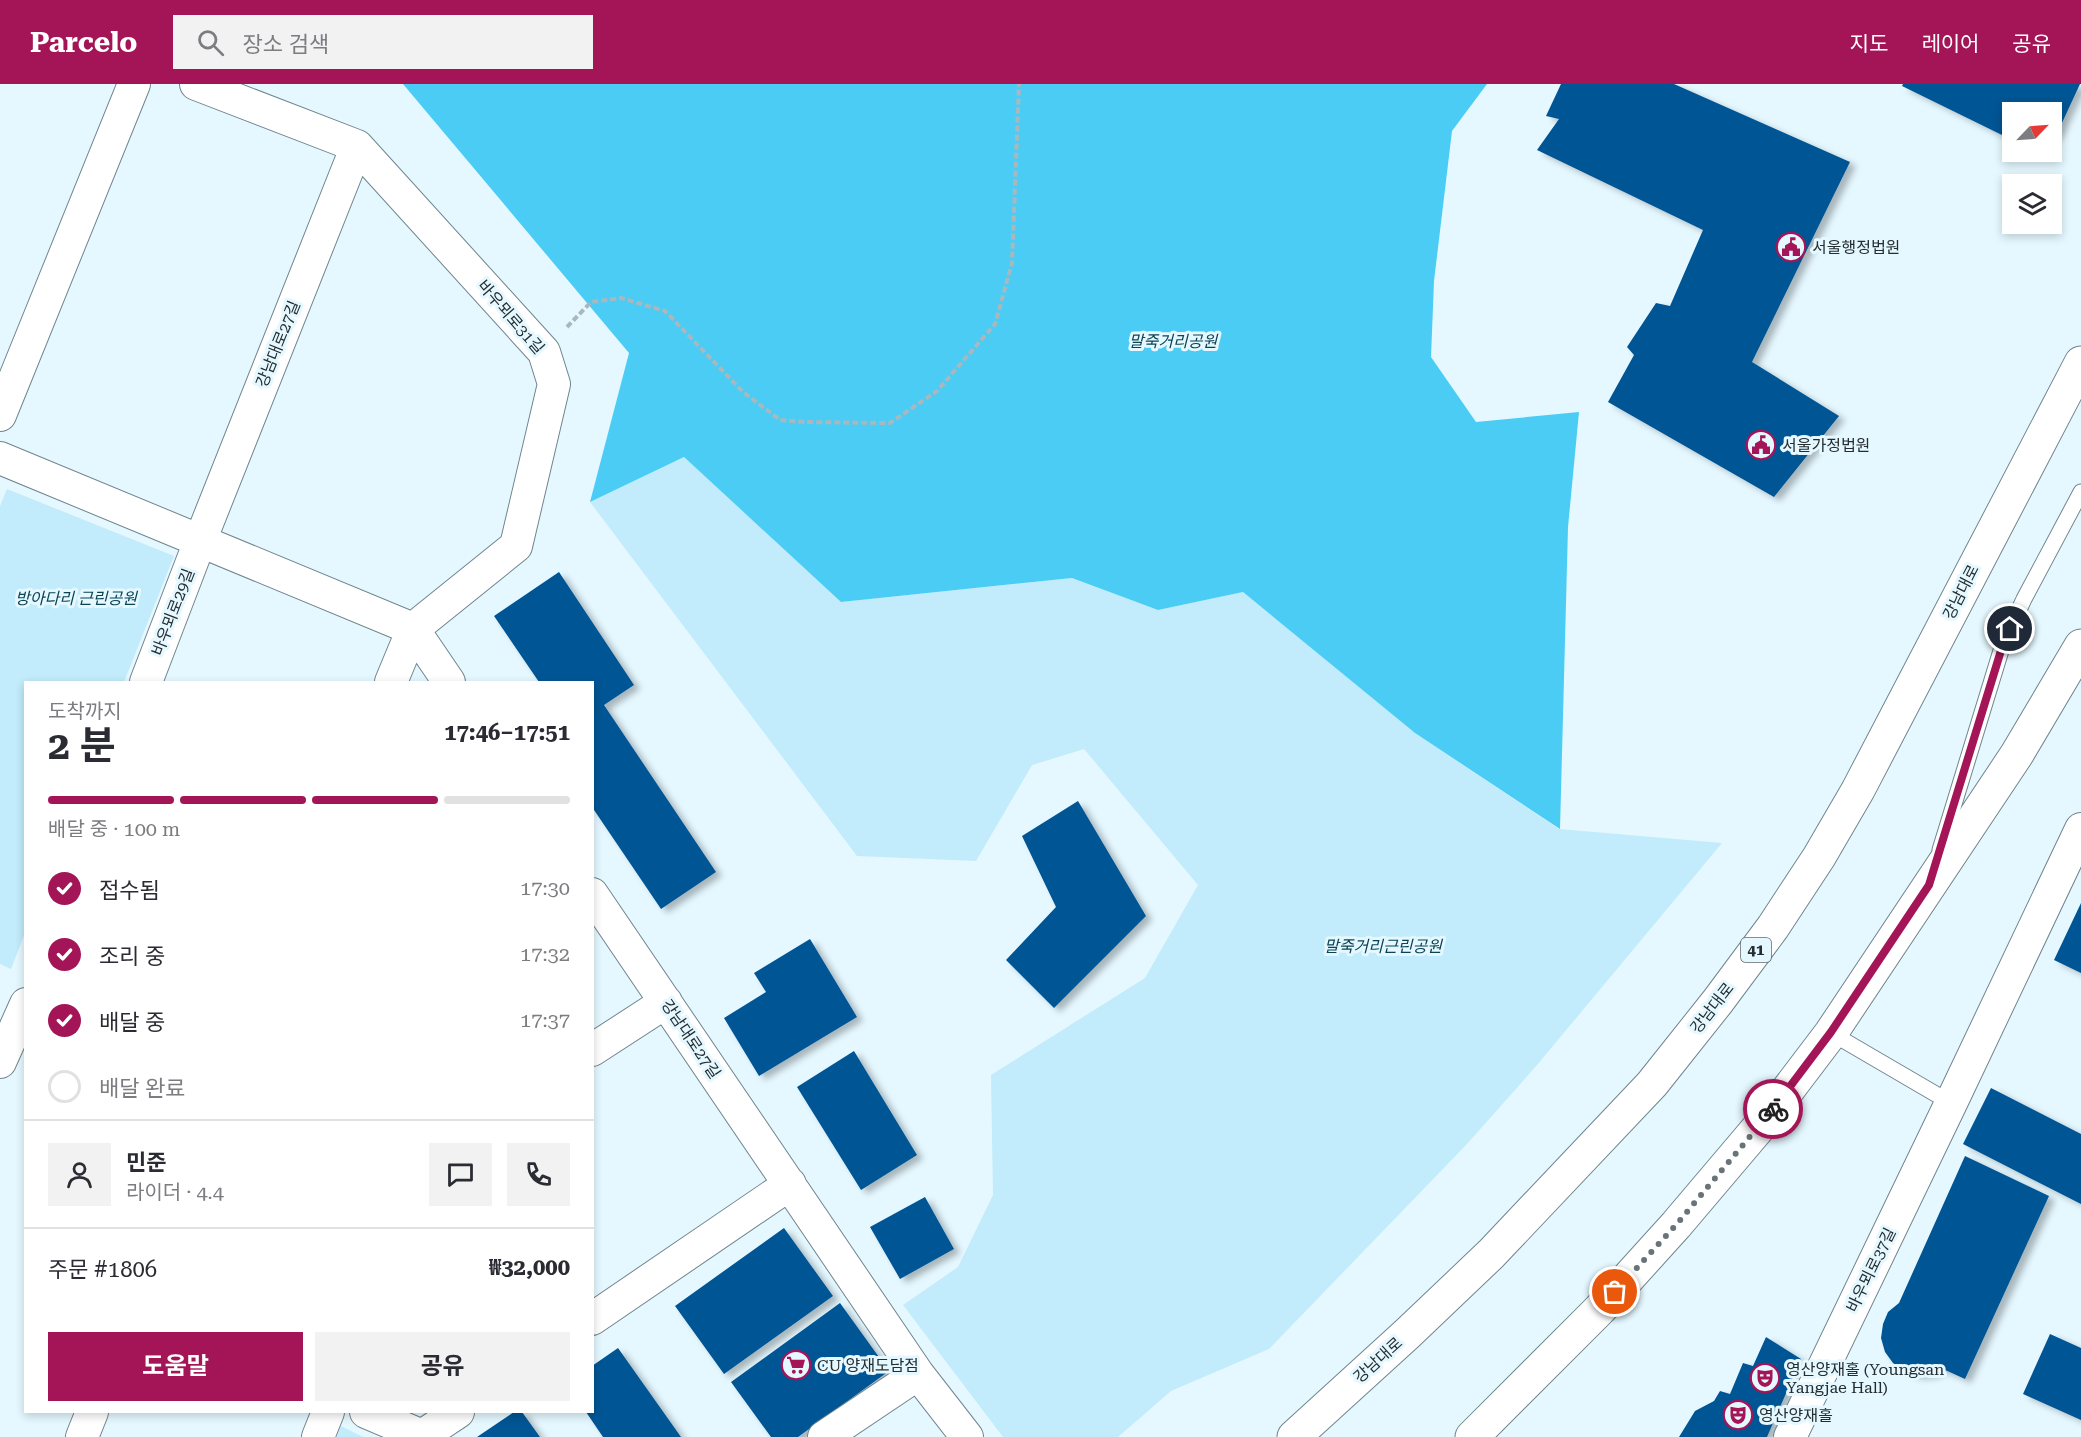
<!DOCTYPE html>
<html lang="ko">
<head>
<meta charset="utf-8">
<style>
	:root { --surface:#fff; --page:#f2f2f3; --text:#2b2b33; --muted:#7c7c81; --line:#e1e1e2; --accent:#a41557 }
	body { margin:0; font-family:"Roboto Serif","Noto Sans KR",serif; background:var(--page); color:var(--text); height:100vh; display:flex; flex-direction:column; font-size:22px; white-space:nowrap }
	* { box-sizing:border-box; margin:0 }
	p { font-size:20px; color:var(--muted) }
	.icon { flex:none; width:33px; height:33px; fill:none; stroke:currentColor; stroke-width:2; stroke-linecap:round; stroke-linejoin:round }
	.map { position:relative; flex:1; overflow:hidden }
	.details { position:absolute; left:24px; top:597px; width:570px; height:732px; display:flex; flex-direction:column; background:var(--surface); border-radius:0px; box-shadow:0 3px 9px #0003 }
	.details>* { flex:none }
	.needle { width:39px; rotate:65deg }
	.fabs { position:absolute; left:2002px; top:18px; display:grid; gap:12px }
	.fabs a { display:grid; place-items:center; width:60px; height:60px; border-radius:0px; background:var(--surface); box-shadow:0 3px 9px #0003; font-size:30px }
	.pin { position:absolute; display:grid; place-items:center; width:51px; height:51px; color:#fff; margin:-26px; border:3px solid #fff; border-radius:50%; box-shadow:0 2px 6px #0007 }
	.courier { position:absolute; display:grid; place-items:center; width:60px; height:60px; margin:-30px; border:4px solid #a41557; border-radius:50%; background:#fff; color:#222; box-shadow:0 2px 8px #0007 }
	.summary em { font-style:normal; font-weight:700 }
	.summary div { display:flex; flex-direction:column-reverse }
	.summary { display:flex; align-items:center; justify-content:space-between; height:102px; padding:0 24px }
	h1 { font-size:39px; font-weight:700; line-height:45px }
	.bar { display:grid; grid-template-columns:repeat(4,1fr); gap:9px 6px; align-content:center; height:72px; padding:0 24px }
	.bar i { height:8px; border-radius:4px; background:var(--line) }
	.bar .current { background:var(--accent) }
	.bar p { grid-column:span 4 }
	.line { display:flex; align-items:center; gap:15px; padding:0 24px; border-top:2px solid var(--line) }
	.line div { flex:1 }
	.round { display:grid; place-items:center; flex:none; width:63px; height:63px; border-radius:0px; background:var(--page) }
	ol { padding:0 24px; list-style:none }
	li { display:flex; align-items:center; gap:18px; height:66px }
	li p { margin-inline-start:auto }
	li .icon { padding:6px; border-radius:50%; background:var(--accent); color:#fff; stroke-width:4 }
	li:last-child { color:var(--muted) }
	li i { width:33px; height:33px; border:3px solid var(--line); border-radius:50% }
	.action { display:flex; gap:12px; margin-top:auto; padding:12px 24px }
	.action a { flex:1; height:69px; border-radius:0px; background:var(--accent); color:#fff; font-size:24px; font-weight:700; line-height:69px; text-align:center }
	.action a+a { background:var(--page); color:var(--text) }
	header { display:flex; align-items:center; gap:36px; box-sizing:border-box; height:84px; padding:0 30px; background:var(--accent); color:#fff }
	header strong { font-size:28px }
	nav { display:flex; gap:33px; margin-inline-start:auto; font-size:21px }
	.search { width:420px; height:54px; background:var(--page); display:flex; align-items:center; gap:15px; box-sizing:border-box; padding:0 21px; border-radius:0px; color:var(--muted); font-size:22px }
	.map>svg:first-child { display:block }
	.green { fill:#c2ebfb }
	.forest { fill:#4bccf5 }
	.building { fill:#055494; filter:url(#shadow) }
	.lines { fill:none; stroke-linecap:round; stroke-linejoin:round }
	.service-casing { stroke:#70858d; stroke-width:17 }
	.minor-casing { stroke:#70858d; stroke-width:34 }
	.primary-casing { stroke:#70858d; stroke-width:35 }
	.path { stroke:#a8b8be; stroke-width:4; stroke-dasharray:6 3; stroke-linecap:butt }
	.service { stroke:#fff; stroke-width:15 }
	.minor { stroke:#fff; stroke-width:32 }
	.primary { stroke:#fff; stroke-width:33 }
	.done { stroke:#687478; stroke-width:6; stroke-dasharray:0 10.8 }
	.route { stroke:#a41557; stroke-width:8 }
	.labels { text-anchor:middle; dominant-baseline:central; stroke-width:6; stroke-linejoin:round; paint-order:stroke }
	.shield { fill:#e5f8ff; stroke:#5e6a6e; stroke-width:1.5 }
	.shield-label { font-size:15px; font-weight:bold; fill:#242d30 }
	.poi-label { font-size:16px; fill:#242d30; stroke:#e5f8ff; text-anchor:start }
	.street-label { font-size:16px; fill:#242d30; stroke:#e5f8ff }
	.park-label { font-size:16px; font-style:italic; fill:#0a4354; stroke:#e5f8ff }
</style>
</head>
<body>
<header>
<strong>Parcelo</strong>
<div class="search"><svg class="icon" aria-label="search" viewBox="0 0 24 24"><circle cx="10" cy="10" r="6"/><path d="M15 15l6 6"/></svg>장소 검색</div>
<nav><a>지도</a><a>레이어</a><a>공유</a></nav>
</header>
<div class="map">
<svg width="2081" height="1353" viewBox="0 0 2081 1353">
	<defs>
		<filter id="shadow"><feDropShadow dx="6" dy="4" stdDeviation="3" flood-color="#0004"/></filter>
	</defs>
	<rect width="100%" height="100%" fill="#e5f8ff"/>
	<path class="green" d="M684,373L841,518L1072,494L1158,526L1243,508L1415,649L1559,745L1722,759L1537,981L1467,1060L1269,1265L1171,1307L1118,1353H1003L903,1221L958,1183L993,1111L991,991L1145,894L1198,801L1084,665L1032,681L976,777L857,772L590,418Z
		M7,405L174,472L124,598H26L25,849L11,885L0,880V422Z
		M341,1342L363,1353H337Z"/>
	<path class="forest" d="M403,0H1487L1452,47L1434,197L1431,273L1476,338L1579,328L1568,443L1560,745L1415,649L1243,508L1158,526L1072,494L841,518L684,373L590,418L629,269Z"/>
	<path class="building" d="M1561,0H1674L1850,78L1752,278L1839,332L1774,413L1608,318L1634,271L1627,263L1656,219L1670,222L1703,146L1537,66L1559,35L1546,32Z
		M1903,0H2080L2055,54L2052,52V28H2013V34L2011,33L2002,51L1902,2Z
		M559,488L634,601L604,621L716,788L661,825L592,723V598H539L494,532Z
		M1078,717L1146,832L1054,924L1006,876L1056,823L1022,752Z
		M2081,819V889L2054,876Z
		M810,855L857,933L759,992L724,934L766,908L754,889Z
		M854,967L917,1071L861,1106L797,1003Z
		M1991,1004L2081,1050V1120L1963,1060Z
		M1965,1072L2049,1112L1965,1295L1943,1285L1931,1290L1917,1291L1904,1287L1893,1279L1885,1268L1881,1254L1883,1240L1888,1228L1899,1219Z
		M925,1113L954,1165L900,1195L870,1143Z
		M784,1144L833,1212L724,1290L675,1222Z
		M840,1219L889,1287L798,1353H771L731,1298Z
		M2050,1250L2081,1264V1336L2023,1310Z
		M1766,1253L1801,1275L1767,1353H1679L1695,1327L1714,1317L1720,1307L1730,1310L1743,1279L1753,1282Z
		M618,1264L681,1353H603L586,1328H592V1282Z
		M514,1328H522L540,1353H477Z"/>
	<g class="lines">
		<g class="service-casing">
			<path id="service" d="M1940,766L2003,560L2024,515L2081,408
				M1831,949L1951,1019"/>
		</g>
		<g class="minor-casing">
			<path id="minor" d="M196,0L357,62L544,268L554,300L516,462L413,545L391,598
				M0,331L134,0
				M0,374L413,545L449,598
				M146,598L200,457L357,62
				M592,810L918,1290L967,1353
				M592,966L666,918
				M0,978L26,920
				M592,1235L790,1100
				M366,1328L422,1352L458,1328
				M82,1353L92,1328
				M318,1353L328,1328
				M824,1353L918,1290
				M1790,1353L1951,1019L2081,745"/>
		</g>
		<g class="primary-casing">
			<path id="primary" d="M1294,1353L1407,1250L1491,1170L1652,1000L1718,917L1773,843L1819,773L1858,706L2081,279
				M1472,1353L1600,1225L1676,1141L1765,1036L1831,949L2017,670L2081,562"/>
		</g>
		<path class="path" d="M567,243L591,218L621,214L665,227L743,308L780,336L804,338L890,339L937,307L995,240L1012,179L1019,0"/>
		<use href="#service" class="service"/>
		<use href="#minor" class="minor"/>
		<use href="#primary" class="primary"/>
	</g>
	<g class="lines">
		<path class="done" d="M1615,1208L1676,1141L1773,1025"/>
		<path class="route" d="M1773,1025L1831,948L1929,801L2003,560L2010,545"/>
	</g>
	<defs>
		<g id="civic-ring" transform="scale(1.5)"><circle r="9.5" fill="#e5f8ff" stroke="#a41557" stroke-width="1.5"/><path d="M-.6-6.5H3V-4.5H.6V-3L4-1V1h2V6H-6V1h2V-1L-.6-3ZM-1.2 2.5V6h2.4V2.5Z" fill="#a41557"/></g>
		<g id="supermarket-ring" transform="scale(1.5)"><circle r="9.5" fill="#e5f8ff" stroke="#a41557" stroke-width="1.5"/><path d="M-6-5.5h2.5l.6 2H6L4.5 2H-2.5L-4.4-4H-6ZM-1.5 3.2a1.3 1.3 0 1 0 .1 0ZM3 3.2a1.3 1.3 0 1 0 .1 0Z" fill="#a41557"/></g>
		<g id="theatre-ring" transform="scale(1.5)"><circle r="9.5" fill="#e5f8ff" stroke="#a41557" stroke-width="1.5"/><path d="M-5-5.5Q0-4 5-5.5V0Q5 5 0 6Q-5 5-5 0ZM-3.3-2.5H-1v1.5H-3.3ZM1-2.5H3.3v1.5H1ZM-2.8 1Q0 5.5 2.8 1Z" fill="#a41557"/></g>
	</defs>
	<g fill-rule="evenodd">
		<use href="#civic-ring" x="1791" y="163"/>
		<use href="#civic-ring" x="1761" y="361"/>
		<use href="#supermarket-ring" x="796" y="1281"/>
		<use href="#theatre-ring" x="1765" y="1294"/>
		<use href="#theatre-ring" x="1738" y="1331"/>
	</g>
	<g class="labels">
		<rect class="shield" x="1741" y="854" width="30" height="24" rx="4.5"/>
		<g class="shield-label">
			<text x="1756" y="866">41</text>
		</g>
		<g class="poi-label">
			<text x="1812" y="163">서울행정법원</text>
			<text x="1782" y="361">서울가정법원</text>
			<text x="817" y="1281">CU 양재도담점</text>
			<text x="1786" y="1285">영산양재홀 (Youngsan<tspan x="1786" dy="18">Yangjae Hall)</tspan></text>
			<text x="1759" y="1331">영산양재홀</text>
		</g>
		<g class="street-label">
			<text transform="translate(511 233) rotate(49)">바우뫼로31길</text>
			<text transform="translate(278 260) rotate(-68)">강남대로27길</text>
			<text transform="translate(1961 508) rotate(-63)">강남대로</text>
			<text transform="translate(173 528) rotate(-69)">바우뫼로29길</text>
			<text transform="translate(1712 924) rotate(-52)">강남대로</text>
			<text transform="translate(691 955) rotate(56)">강남대로27길</text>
			<text transform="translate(1871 1186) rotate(-64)">바우뫼로37길</text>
			<text transform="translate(1378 1276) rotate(-42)">강남대로</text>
		</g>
		<g class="park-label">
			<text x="1173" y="257">말죽거리공원</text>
			<text x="76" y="514">방아다리 근린공원</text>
			<text x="1383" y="862">말죽거리근린공원</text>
		</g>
	</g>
</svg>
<div class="fabs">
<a><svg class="needle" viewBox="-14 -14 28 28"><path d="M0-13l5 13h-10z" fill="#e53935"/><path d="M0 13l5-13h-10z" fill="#7c7c81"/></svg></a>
<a><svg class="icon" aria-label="layers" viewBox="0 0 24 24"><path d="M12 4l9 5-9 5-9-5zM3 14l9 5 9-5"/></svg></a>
</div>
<div class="pin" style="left:1615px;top:1208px;background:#ea580c"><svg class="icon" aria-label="bag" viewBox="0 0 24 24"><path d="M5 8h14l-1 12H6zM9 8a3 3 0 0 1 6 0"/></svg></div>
<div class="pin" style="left:2010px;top:545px;background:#1f2937"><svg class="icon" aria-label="home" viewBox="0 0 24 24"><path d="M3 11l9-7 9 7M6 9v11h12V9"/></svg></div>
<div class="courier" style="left:1773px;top:1025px"><svg class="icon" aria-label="bike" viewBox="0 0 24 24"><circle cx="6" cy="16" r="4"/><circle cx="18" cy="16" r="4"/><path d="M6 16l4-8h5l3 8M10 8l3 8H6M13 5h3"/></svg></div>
<section class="details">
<div class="summary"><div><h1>2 분</h1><p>도착까지</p></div><em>17:46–17:51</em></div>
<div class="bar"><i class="current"></i><i class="current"></i><i class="current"></i><i></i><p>배달 중 · 100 m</p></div>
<ol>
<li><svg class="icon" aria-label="check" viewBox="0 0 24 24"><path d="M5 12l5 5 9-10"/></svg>접수됨<p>17:30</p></li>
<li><svg class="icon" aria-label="check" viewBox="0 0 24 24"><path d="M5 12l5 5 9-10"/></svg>조리 중<p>17:32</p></li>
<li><svg class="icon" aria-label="check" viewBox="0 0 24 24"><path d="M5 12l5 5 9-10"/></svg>배달 중<p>17:37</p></li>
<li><i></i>배달 완료</li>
</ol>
<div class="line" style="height:108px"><a class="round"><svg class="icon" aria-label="person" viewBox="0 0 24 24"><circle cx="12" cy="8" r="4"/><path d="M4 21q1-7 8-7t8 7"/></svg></a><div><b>민준</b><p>라이더 · 4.4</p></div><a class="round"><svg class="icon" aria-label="chat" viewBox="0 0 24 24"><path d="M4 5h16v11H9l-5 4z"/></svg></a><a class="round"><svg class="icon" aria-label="phone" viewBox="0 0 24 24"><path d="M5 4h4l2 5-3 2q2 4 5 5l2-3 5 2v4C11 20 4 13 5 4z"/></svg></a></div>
<div class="line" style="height:78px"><div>주문 #1806</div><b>₩32,000</b></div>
<div class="action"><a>도움말</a><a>공유</a></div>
</section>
</div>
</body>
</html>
